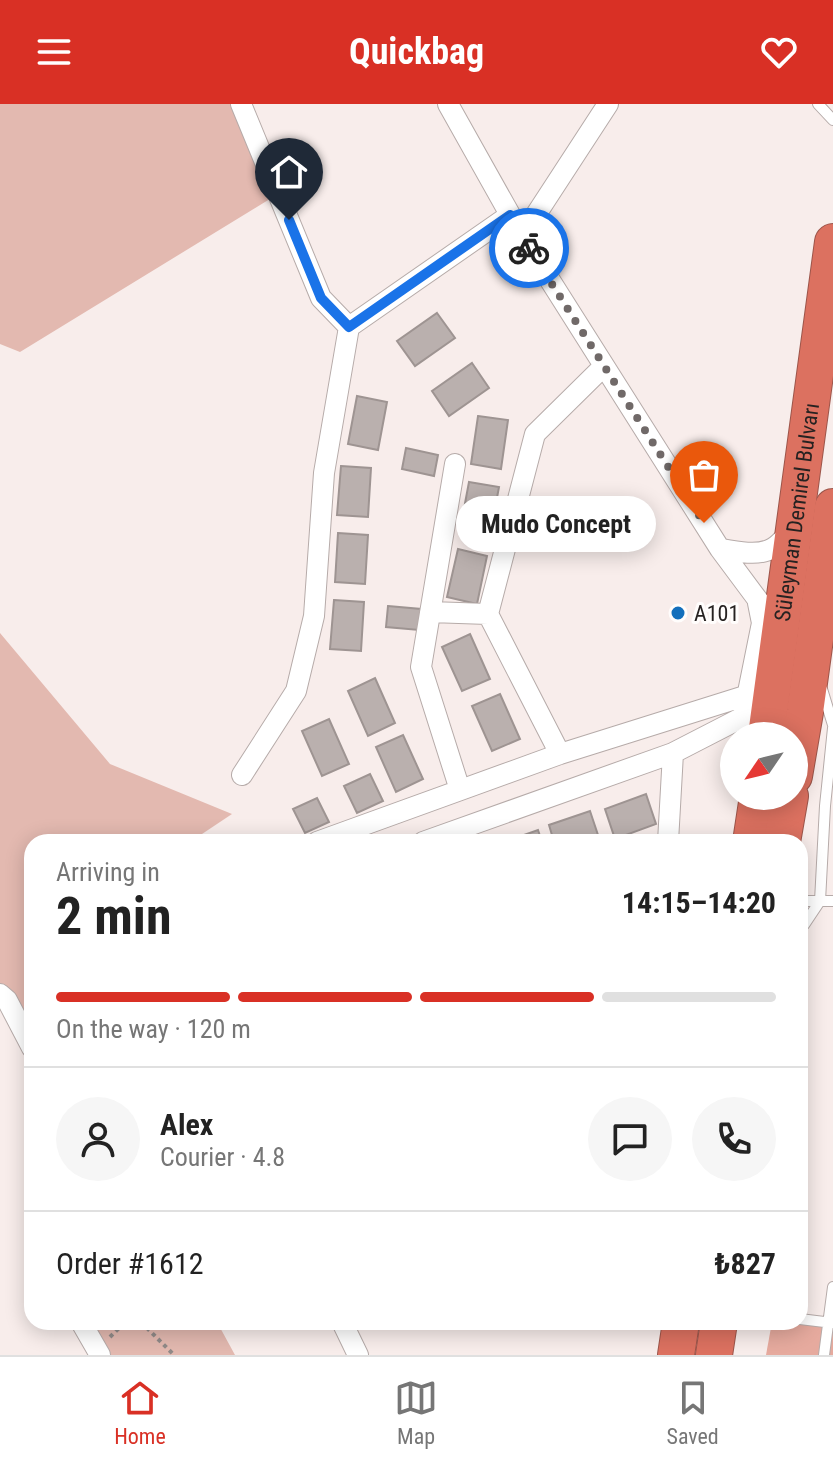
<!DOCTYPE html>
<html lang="en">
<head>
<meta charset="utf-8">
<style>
	:root { --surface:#fff; --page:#f6f6f6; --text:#222; --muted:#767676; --line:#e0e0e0; --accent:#d93025 }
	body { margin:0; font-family:"Roboto Condensed",sans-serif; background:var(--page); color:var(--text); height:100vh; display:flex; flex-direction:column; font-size:30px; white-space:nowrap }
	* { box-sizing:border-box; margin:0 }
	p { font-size:26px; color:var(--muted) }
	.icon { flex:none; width:44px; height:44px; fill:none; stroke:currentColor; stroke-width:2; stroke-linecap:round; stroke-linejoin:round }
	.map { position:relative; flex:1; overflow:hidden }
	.drawer { position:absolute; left:24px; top:730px; width:784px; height:496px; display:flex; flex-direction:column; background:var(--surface); border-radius:24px; box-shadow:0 4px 20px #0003 }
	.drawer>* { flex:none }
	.needle { width:52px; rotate:235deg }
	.fabs { position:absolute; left:720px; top:618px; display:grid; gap:16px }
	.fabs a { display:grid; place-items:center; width:88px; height:88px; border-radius:50%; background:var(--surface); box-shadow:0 4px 20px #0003; font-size:40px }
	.pin { position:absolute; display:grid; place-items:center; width:68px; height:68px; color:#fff; margin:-82px -34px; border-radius:50% 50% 50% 0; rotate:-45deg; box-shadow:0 0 8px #0007 }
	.pin .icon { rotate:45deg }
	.courier { position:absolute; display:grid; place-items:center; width:80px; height:80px; margin:-40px; border:6px solid #1a73e8; border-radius:50%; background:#fff; color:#222; box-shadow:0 2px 10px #0007 }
	.bubble { position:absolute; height:56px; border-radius:28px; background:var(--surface); box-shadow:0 4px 20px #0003; font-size:26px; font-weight:700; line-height:56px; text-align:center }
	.headline em { font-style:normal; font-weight:700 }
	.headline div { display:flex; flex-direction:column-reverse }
	.headline { display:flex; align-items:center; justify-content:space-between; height:136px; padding:0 32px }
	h1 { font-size:52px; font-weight:700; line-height:60px }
	.bar { display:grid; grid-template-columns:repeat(4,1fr); gap:12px 8px; align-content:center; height:96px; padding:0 32px }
	.bar i { height:10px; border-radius:6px; background:var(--line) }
	.bar .selected { background:var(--accent) }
	.bar p { grid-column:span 4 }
	.line { display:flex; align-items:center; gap:20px; padding:0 32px; border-top:2px solid var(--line) }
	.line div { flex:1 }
	.round { display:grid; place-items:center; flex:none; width:84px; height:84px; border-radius:42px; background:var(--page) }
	header { display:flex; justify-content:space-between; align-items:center; height:104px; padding:0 32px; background:var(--accent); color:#fff; font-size:36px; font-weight:700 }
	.menu { display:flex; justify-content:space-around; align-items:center; height:112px; border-top:2px solid var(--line); background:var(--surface); font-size:22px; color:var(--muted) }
	.menu a { display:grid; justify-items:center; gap:4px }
	.menu .selected { color:var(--accent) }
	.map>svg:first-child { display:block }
	.green { fill:#e3b9b0 }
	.forest { fill:#e6aa9e }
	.building { fill:#bab0ae; stroke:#9e9492; stroke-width:2 }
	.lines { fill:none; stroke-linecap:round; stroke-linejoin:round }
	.lane-casing { stroke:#b6aba9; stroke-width:12 }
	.street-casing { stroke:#b6aba9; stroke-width:22 }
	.highway-casing { stroke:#9c554a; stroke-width:38 }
	.path { stroke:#918a88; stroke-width:4; stroke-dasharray:4 4; stroke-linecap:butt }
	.lane { stroke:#fff; stroke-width:10 }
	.street { stroke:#fff; stroke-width:20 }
	.highway { stroke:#dc7160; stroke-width:36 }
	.done { stroke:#706968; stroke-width:8; stroke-dasharray:0 14.4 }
	.route { stroke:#1a73e8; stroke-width:10 }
	.poi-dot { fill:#136fbc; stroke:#fffdfc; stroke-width:3 }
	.labels { text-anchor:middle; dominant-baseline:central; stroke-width:6; stroke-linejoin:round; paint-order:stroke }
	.street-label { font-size:22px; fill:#262221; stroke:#fffdfc }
	.poi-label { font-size:22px; fill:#262221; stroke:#fffdfc; text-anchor:start }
</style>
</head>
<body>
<header><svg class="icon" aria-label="menu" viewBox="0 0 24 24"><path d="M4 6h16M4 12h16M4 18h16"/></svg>Quickbag<svg class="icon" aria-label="heart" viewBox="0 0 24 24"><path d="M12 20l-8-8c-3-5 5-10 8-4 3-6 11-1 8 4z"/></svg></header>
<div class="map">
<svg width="833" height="1251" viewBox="0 0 833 1251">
	<rect width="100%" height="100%" fill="#f8edeb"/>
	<path class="green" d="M0,0H241L278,90L20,248L0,240Z
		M0,529L110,660L232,710L190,738H32V941L0,890Z
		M81,1218H217L235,1251H100Z"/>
	<path class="forest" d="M772,1218L833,1219V1251H766Z"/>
	<path class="building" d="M437,209L455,234L415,262L397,237Z
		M472,259L489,284L449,312L432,287Z
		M357,292L387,298L378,346L348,340Z
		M478,312L508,316L501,365L471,360Z
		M406,344L438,351L434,372L402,365Z
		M341,362L371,364L368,413L337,411Z
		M469,378L499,383L490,431L460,426Z
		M338,429L368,431L365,480L335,478Z
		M458,445L487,452L477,500L447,493Z
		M334,496L364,498L361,547L330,545Z
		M388,502L421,505L419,526L386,523Z
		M470,530L490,575L462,587L442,543Z
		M375,574L395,619L368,632L348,587Z
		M500,590L520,635L492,647L472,602Z
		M329,615L349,660L322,672L302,627Z
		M403,631L423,675L396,688L376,643Z
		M370,670L383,697L357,709L344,682Z
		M646,690L656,720L615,735L605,705Z
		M317,694L329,718L305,729L293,705Z
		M590,707L600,737L554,738L549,721Z
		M538,726L542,738H504Z"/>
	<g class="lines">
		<g class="lane-casing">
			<path id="lane" d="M818,0L833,16
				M822,585L833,621
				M800,797H833
				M800,822L804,821L820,797L825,702L833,624
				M800,1215L833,1219
				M824,1251L833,1183"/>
		</g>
		<g class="street-casing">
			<path id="street" d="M241,0L321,194L349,223
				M448,0L522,132L720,445L781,527
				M522,132L608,0
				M455,360L421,563L460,686
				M720,445C736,447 758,453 773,444C780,440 786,432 792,426
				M430,508L488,510
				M560,650L488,510L535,330L604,262
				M242,671L296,587L314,512L324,369L349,223L510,111
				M317,738L560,650L748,591
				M423,738L673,649L743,613L762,519L758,499
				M668,738L673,649
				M0,890L7,896L32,944
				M81,1218L100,1251
				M342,1218L358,1251"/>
		</g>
		<g class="highway-casing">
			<g id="highway">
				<path id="s1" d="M766,632L833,138"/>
				<path d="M794,672L805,608L833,403"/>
				<path d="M751,738L758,692"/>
				<path d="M782,738L790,692"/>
				<path d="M676,1251L681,1218"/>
				<path d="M714,1251L719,1218"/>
			</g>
		</g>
		<path class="path" d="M141,1218L174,1251
			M110,1233L125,1218"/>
		<use href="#lane" class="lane"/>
		<use href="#street" class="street"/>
		<use href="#highway" class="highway"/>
	</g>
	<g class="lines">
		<path class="done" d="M529,144L704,419"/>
		<path class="route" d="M289,116L321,194L349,223L510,111L529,144"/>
	</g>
	<circle class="poi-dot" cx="678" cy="509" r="8"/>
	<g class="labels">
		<g class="street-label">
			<text stroke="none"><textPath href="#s1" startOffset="226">Süleyman Demirel Bulvarı</textPath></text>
		</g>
		<g class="poi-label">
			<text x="694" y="509">A101</text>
		</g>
	</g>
</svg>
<div class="fabs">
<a><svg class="needle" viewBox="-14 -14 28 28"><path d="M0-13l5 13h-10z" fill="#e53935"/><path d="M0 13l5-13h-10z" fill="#767676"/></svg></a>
</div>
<div class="pin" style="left:704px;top:419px;background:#ea580c"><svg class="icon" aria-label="bag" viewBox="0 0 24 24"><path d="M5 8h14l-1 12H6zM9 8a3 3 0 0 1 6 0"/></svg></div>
<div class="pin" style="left:289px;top:116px;background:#1f2937"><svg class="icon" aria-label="home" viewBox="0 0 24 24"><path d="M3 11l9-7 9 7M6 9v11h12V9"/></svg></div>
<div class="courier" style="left:529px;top:144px"><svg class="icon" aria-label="bike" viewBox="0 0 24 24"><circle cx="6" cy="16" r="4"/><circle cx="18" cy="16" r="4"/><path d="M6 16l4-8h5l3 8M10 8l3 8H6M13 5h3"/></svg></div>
<div class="bubble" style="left:456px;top:392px;width:200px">Mudo Concept</div>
<section class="drawer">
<div class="headline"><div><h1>2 min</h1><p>Arriving in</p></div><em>14:15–14:20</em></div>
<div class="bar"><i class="selected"></i><i class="selected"></i><i class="selected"></i><i></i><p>On the way · 120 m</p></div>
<div class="line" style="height:144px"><a class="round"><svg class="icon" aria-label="person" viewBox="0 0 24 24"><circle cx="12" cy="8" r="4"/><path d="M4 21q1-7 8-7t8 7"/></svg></a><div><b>Alex</b><p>Courier · 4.8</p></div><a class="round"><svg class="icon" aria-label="chat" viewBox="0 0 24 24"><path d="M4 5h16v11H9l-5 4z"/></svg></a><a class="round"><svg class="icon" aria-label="phone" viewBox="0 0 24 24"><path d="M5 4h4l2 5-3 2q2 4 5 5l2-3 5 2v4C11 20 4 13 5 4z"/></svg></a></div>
<div class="line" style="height:104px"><div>Order #1612</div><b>₺827</b></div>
</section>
</div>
<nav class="menu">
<a class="selected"><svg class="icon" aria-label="home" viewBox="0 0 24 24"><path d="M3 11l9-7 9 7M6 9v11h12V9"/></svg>Home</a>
<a><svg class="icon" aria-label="map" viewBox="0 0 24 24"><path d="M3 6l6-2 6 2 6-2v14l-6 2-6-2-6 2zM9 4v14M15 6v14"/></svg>Map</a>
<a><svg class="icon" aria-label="saved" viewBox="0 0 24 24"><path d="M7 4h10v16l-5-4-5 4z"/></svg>Saved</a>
</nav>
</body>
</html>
